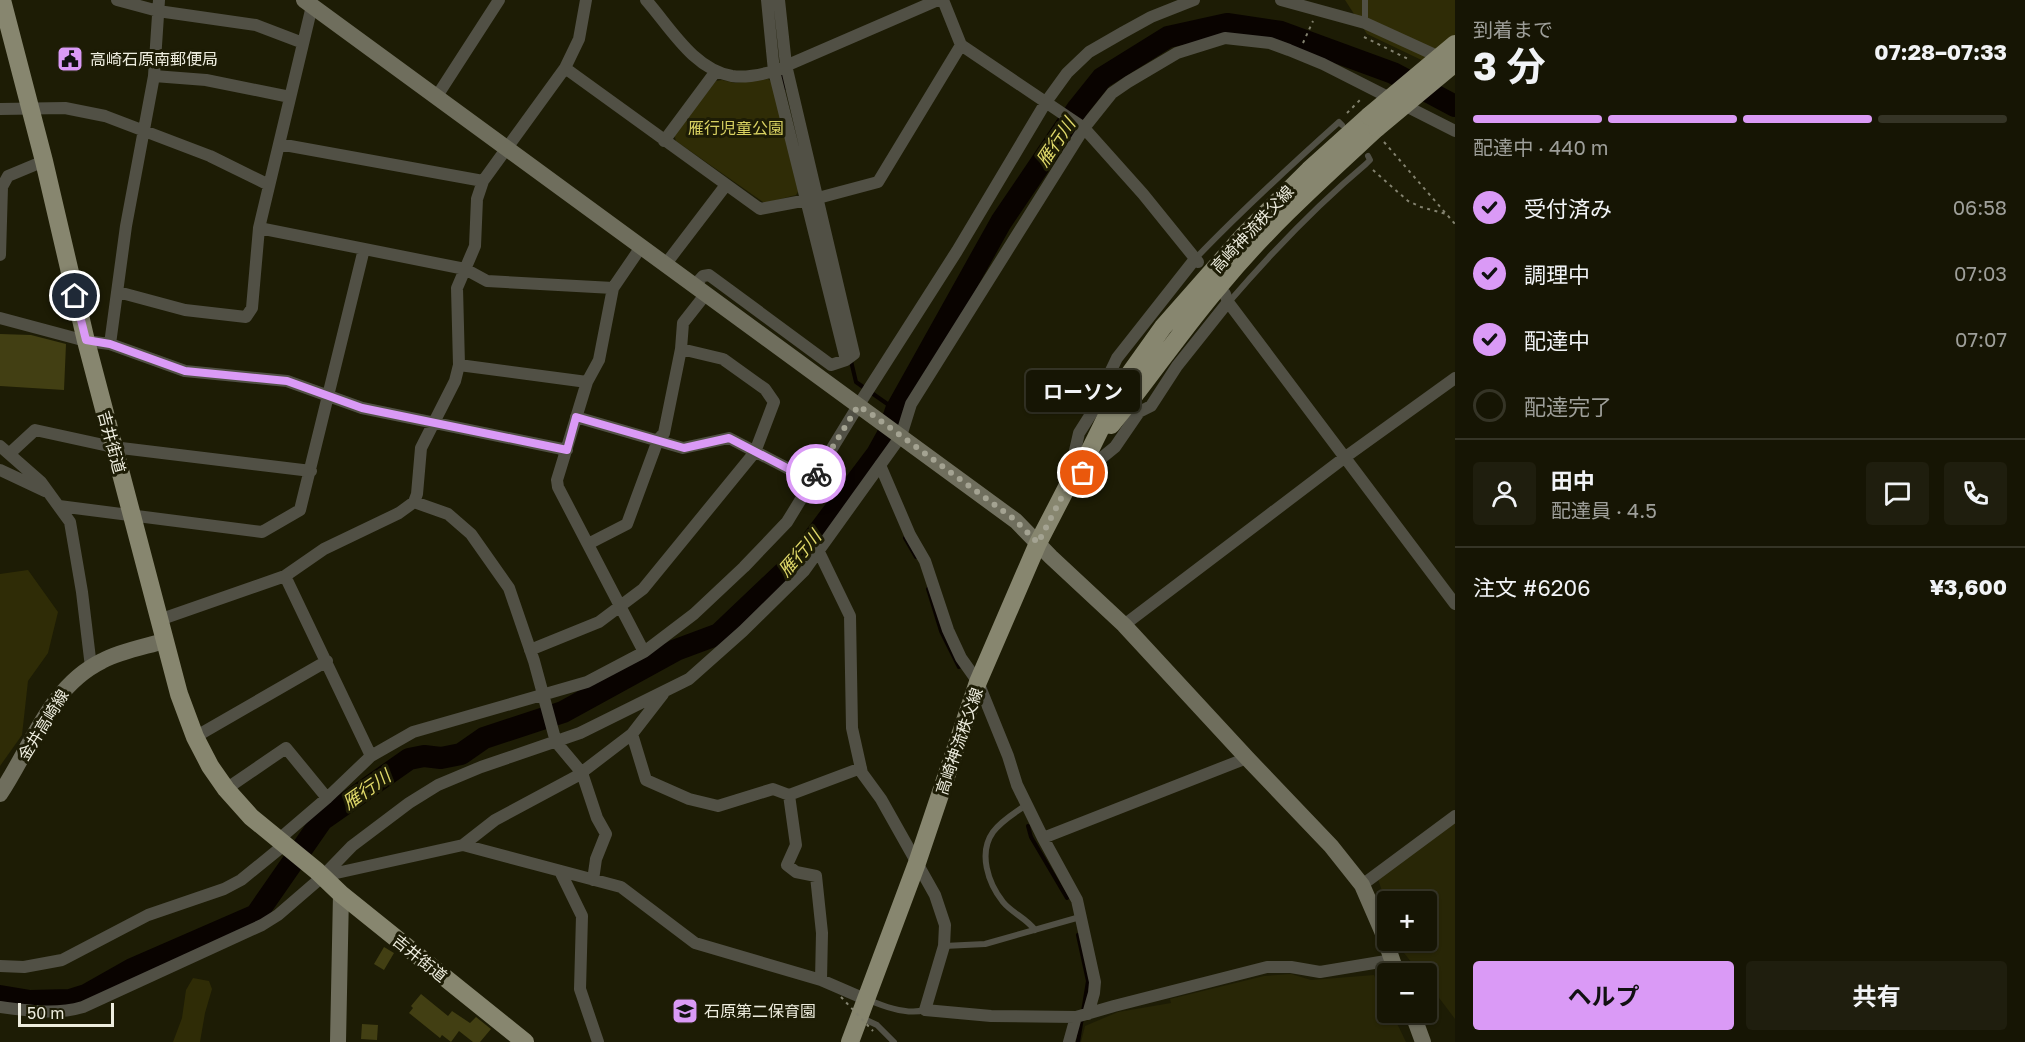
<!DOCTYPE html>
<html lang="ja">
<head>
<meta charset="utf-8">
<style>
	:root { --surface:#161504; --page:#1f1e0e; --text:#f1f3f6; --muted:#9e9f9a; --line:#353426; --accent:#da9af6 }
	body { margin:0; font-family:"Golos Text","Noto Sans JP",sans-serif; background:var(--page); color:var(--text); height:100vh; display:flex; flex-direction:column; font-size:22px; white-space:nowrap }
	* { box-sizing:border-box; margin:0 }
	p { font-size:20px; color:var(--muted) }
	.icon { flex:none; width:33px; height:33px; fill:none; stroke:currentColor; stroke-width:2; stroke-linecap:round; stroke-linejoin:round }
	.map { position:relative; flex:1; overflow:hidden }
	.side { display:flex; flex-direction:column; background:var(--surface); width:570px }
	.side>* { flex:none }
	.tools { position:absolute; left:1377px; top:891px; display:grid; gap:12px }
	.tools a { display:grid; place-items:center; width:60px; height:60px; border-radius:6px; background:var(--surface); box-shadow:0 2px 4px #0004,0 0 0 2px var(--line); font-size:30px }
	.scale { position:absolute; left:18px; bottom:15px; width:96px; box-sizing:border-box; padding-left:6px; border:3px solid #edecde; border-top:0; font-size:16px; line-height:21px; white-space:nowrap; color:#edecde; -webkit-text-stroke:4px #1d1c05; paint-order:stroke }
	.pin { position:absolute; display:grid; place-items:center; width:51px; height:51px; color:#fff; margin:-26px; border:3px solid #fff; border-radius:50%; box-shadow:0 2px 6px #0007 }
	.courier { position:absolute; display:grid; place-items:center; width:60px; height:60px; margin:-30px; border:4px solid #da9af6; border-radius:50%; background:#fff; color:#222; box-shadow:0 2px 8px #0007 }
	.bubble { position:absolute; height:42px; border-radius:6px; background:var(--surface); box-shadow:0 2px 4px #0004,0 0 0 2px var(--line); font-size:20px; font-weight:700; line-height:42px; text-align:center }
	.head em { font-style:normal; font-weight:700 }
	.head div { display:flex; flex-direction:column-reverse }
	.head { display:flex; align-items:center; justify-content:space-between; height:102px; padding:0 18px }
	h1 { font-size:39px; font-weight:700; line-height:45px }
	.bar { display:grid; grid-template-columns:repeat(4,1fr); gap:9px 6px; align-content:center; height:72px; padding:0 18px }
	.bar i { height:8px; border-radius:4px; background:var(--line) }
	.bar .selected { background:var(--accent) }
	.bar p { grid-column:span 4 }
	.line { display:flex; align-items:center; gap:15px; padding:0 18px; border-top:2px solid var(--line) }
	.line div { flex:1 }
	.round { display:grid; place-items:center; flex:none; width:63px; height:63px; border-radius:6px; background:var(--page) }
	ol { padding:0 18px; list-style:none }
	li { display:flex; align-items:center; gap:18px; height:66px }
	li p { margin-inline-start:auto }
	li .icon { padding:6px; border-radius:50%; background:var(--accent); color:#111; stroke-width:4 }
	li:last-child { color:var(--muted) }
	li i { width:33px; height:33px; border:3px solid var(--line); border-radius:50% }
	.cta { display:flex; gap:12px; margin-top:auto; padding:12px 18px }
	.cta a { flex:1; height:69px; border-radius:6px; background:var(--accent); color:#111; font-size:24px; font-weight:700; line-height:69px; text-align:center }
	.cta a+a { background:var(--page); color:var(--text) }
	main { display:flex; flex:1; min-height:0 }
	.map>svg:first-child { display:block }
	.built { fill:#282606 }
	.green { fill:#2f2c06 }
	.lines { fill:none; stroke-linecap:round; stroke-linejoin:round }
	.stream { stroke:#090300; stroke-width:4 }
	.river { stroke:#090300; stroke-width:22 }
	.building { fill:#423f13 }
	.path { stroke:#83826f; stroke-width:2; stroke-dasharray:3 4.5; stroke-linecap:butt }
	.lane { stroke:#515045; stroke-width:6 }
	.street { stroke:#515045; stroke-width:12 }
	.secondary { stroke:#6f6e5d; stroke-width:16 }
	.primary { stroke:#87866f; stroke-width:18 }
	.path-bridge { stroke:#83826f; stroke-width:2; stroke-dasharray:3 4.5; stroke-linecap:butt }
	.primary-bridge { stroke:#87866f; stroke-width:18 }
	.done { stroke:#a4a392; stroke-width:6; stroke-dasharray:0 10.8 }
	.route { stroke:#da9af6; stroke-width:8 }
	.labels { text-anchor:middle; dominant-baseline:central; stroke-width:6; stroke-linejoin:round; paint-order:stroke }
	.poi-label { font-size:16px; fill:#edecde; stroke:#1d1c05; text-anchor:start }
	.park-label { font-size:16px; fill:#d8d161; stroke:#1d1c05 }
	.street-label { font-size:16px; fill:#edecde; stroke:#1d1c05 }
	.water-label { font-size:18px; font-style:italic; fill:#dfd869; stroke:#1d1c05 }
</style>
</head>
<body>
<main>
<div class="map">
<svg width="1455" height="1042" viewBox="0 0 1455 1042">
	<rect width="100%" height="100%" fill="#1d1c05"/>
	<path class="built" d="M1455,822V1019L1427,982L1426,974L1420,973L1404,953L1400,941L1426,940V902H1388L1387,906L1378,879Z
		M1291,974L1311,980L1374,975L1387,1004L1388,1012L1392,1013L1406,1042H1081L1085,1026L1118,1012L1171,1003L1170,999L1264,976Z"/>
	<path class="green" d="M1345,0H1455V76L1367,34Z
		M768,79L772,82L799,190L796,195L769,202H763L676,141L674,134L716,81L722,80L735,83Z
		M28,570L58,612L48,653L28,681L22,735L0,766V574Z
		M193,978L209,981L212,989L205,1013L200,1042H173L182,1018L186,990Z"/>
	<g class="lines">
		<path class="stream" d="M781,69L785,88
			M851,361L856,382L896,410
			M905,538L916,557
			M928,589L941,631L959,667
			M1028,826L1031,837L1067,898
			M1078,935L1088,981L1078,1042"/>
		<path class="river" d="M0,996L30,1001L70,1000L86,995L132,969L256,915L322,820L409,759L424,756L441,758L461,754L484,738L563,712L676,650L719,634L798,559L877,454L887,436L896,410L1001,222L1078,108L1102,78L1168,37L1227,24L1281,32L1393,73L1455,106"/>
	</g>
	<path class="building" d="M0,334L31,335L66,344L64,390L0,386Z
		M384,947L394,953L384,970L374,964Z
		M421,994L448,1016L452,1011L470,1023L476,1017L491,1029L480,1042H473L459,1031L451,1042L442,1035L440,1038L409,1013L413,1008L411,1006Z
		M362,1024L378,1025L377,1040L361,1039Z"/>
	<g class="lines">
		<path class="path" d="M1364,37L1410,60
			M1303,43L1313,21
			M1347,113L1362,98
			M1384,142L1455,224
			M1373,170L1408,201L1421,207L1446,214"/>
		<path class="lane" d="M1365,0V22
			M1195,259C1241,211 1290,166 1339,122L1342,125
			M1229,302C1272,252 1316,206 1366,164L1370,160L1368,156
			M1026,805C1015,813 1002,820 993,832C978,853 988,883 1003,902C1012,913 1026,918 1035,930
			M944,946L985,944L1080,917
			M869,1000C885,1007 908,1015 925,1010
			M862,1018L877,1025L894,1042"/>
		<path class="street" d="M117,0L158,11L256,25L303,43
			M646,0C670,27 693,69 732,76C746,78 760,75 774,71L938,0
			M767,0L774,71L846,360
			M943,0L961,45L1084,128L1143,194L1198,262
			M1281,0L1365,23L1446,60
			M565,68L760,209L818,198L878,182L961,45
			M154,76L206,80L290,97
			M437,96L499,0
			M0,109L65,108L105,116L210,156L269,185
			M664,141L716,71
			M279,144L483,181
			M259,228L465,269L487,281L613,288
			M641,247L613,288L599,360L587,382L557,480L558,487L644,652
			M0,255L2,187L8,176L44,161
			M665,265L726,185
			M694,286L703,276L709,275L831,365L846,360L854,354L786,65L779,0
			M118,292L185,310L246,317L252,308L259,228L312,6
			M1225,294L1228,302L1455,604
			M0,318L86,341L110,344L185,371L287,381L362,408L567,450
			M110,344L126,226L154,76L159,0
			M681,349L683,323L705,295
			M459,365L587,382
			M576,417L683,448L729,438L812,481
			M0,446L41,482L70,522L82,592L91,667
			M9,454L35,430L113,447L311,471
			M880,465L910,535L925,561L948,630L961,658L978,682L1008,756L1017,785L1043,838L1077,900L1095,982L1094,993L1088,1014
			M0,470L45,491
			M1069,477L1079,433L1105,392L1106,381L1117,358L1195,259
			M1077,478L1115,447L1139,412L1151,406L1177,366L1228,302
			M414,502L417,494L421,448L455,381L459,365L457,288L475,246L477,199L483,181L565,68L579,39L586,0
			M59,506L262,532L300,510L364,249
			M819,552L850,616L852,728L862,773L881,799L935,895L945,925L944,946L925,1010L991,1016L1076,1017L1114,1006L1267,967H1291L1320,972L1392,960
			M285,576L371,756
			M159,620L285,576L324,549L399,513L414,502L448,514L471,534L509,588L534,661L556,742L582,773L597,818L606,834L596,859L593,880
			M1124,625L1344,458L1455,378
			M530,650L599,622L643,589L755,452L774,402L765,389L723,359L681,349L664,433L658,440L627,524L588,544
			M632,734L646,780L689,799L718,806L773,789L789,795L861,768
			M195,737L327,661
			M226,789L286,748L327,798
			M789,795L796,845L787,865L796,872L816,876L822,933L821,980
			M1043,838L1247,758
			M278,840L327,798L371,756L413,732L587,682L644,652L694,614L744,567L787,522L858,406L957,251L1046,102L1067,73L1089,52L1122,33L1151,17L1194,0
			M463,845L495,820L577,776L632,734L663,694
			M560,871L582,916L580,989L598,1042
			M323,876L463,845L621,887L695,943L821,980L865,999
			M1362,885L1455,816
			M0,966L24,967L62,960L148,915L224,889L241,880L284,845
			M0,1007C28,1011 56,1015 83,1007L262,925L278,915L322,877L352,846L409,803L438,785L481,767L580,733L689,679L743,631L804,571L901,436L911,404L1084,128L1112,93L1128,82L1177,53L1225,38L1270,43L1289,50L1323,64L1455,131
			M1069,1042L1076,1017"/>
		<path class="secondary" d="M304,0L1016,521L1051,557L1124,625L1247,758L1331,846L1362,885L1382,931L1397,974
			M0,794C31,748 49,687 102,661C121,651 144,647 164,641
			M1412,1012L1423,1042
			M338,1042L341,894"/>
		<path class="primary" d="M2,0L44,161L86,341L179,694L195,737L210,766L226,789L251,817L317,871L341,894L525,1042
			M1111,425C1149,379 1182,329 1221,284C1268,227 1323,178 1377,128
			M850,1042L917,863L978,682L1038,543L1067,487L1090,450L1123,383L1163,327L1244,235L1309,170L1369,116"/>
		<path class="path-bridge" d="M841,997L873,1031"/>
		<path class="primary-bridge" d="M1369,116L1455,44
			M1377,128L1455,63"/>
	</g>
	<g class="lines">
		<path class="done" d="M816,474L858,406L870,413L1014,519L1038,543L1067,487L1083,473"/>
		<path class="route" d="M75,296L86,340L110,344L185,371L287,381L362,408L567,450L576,417L684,448L729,438L812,481L816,474"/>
	</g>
	<defs>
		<g id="civic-square" transform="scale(1.35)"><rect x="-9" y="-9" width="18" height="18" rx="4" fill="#da9af6" stroke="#1d1c05"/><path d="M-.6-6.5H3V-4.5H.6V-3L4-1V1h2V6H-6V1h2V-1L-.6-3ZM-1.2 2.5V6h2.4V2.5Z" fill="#111"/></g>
		<g id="school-square" transform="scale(1.35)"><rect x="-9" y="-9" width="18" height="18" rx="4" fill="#da9af6" stroke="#1d1c05"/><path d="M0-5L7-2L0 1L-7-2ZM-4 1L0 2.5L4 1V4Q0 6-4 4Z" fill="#111"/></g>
	</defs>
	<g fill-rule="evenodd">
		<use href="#civic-square" x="70" y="59"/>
		<use href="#school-square" x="685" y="1011"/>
	</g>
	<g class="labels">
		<g class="poi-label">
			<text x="90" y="59">高崎石原南郵便局</text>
			<text x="704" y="1011">石原第二保育園</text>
		</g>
		<g class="park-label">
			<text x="736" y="128">雁行児童公園</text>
		</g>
		<g class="street-label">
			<text transform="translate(1252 229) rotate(-47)">高崎神流秩父線</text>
			<text transform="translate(112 442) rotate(75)">吉井街道</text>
			<text transform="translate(43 725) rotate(-58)">金井高崎線</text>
			<text transform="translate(959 741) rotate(-71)">高崎神流秩父線</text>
			<text transform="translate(420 958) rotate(39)">吉井街道</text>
		</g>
		<g class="water-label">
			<text transform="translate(1055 142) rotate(-56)">雁行川</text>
			<text transform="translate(799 553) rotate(-49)">雁行川</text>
			<text transform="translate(366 789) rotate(-35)">雁行川</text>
		</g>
	</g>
</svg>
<div class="tools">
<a>+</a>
<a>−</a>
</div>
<div class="scale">50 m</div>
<div class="pin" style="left:1083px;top:473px;background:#ea580c"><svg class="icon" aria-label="bag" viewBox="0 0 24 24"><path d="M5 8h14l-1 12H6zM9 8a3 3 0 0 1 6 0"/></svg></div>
<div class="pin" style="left:75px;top:296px;background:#1f2937"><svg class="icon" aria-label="home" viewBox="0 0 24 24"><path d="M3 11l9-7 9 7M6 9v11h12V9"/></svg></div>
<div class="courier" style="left:816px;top:474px"><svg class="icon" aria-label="bike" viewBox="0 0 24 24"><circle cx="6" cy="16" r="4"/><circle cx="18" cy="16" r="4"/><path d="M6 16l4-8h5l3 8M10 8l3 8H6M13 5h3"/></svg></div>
<div class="bubble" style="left:1026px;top:370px;width:114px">ローソン</div>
</div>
<section class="side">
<div class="head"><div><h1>3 分</h1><p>到着まで</p></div><em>07:28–07:33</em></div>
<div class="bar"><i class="selected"></i><i class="selected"></i><i class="selected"></i><i></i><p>配達中 · 440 m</p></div>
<ol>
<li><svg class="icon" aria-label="check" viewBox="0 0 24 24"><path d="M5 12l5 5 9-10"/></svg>受付済み<p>06:58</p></li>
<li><svg class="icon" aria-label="check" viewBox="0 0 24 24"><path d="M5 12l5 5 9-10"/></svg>調理中<p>07:03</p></li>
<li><svg class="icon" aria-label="check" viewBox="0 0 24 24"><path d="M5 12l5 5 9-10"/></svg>配達中<p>07:07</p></li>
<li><i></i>配達完了</li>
</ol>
<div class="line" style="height:108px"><a class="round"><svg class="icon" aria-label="person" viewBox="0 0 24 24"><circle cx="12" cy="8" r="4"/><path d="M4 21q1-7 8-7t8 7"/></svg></a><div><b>田中</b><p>配達員 · 4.5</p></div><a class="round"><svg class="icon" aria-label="chat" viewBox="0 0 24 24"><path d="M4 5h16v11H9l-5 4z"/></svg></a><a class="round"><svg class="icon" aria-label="phone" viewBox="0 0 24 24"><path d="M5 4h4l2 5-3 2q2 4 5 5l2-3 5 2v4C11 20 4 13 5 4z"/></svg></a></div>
<div class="line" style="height:78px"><div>注文 #6206</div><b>¥3,600</b></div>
<div class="cta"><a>ヘルプ</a><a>共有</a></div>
</section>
</main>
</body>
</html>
